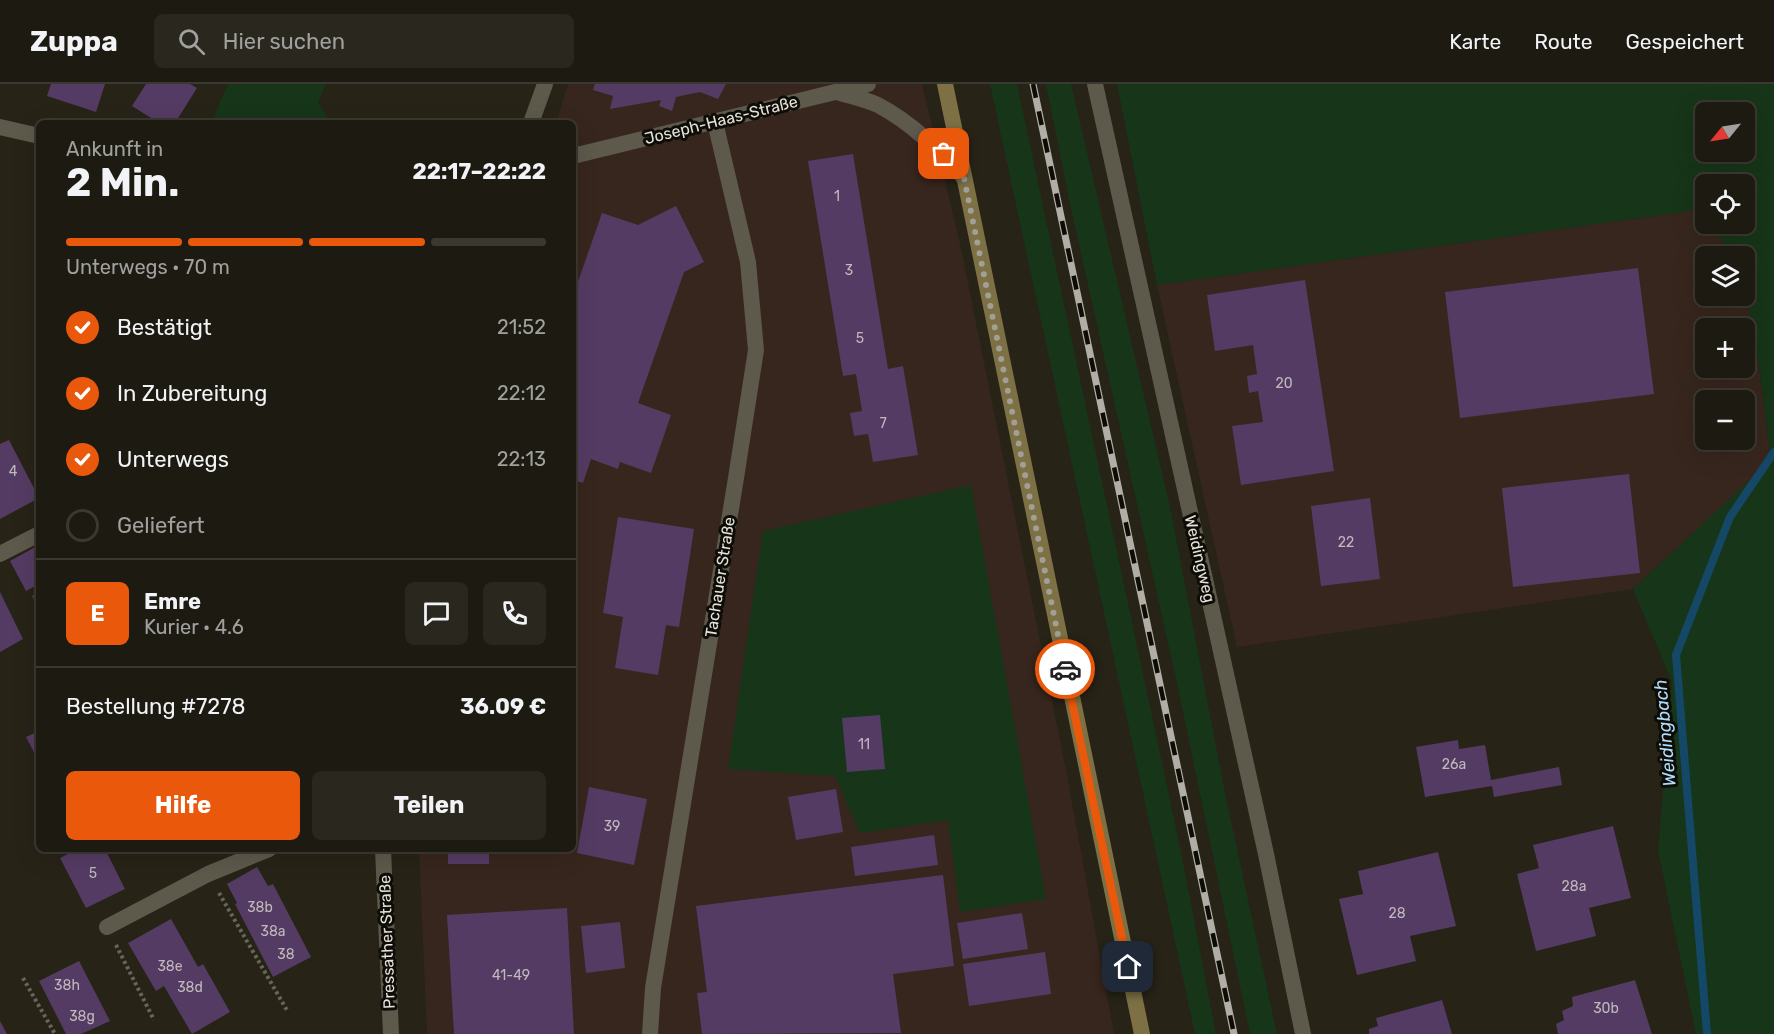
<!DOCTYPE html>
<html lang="de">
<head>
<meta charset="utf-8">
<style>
	:root { --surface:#1d1a11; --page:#2a271f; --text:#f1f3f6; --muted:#a0a19f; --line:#3b3831; --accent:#ea580c }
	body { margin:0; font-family:Rubik,sans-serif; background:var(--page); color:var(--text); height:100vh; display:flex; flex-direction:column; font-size:22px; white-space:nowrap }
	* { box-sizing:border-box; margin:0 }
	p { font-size:20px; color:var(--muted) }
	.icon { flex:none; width:33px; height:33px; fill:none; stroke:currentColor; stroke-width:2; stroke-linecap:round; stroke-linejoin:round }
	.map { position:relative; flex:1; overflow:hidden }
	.drawer { position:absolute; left:36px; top:36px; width:540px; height:732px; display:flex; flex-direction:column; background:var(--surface); border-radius:9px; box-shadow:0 6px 24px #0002,0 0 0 2px var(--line) }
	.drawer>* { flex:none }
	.needle { width:39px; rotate:240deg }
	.controls { position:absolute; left:1695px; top:18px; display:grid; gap:12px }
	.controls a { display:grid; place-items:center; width:60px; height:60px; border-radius:9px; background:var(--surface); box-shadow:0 6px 24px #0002,0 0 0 2px var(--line); font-size:30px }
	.pin { position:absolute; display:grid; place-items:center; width:51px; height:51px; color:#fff; margin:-26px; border-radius:12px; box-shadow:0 3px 9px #0006 }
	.courier { position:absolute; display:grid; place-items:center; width:60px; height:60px; margin:-30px; border:4px solid #ea580c; border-radius:50%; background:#fff; color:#222; box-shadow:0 2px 8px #0007 }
	.headline em { font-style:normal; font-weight:700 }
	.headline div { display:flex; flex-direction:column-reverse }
	.headline { display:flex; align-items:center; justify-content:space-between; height:102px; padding:0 30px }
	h1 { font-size:39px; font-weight:700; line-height:45px }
	.bar { display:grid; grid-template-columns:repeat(4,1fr); gap:9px 6px; align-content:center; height:72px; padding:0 30px }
	.bar i { height:8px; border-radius:4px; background:var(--line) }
	.bar .on { background:var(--accent) }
	.bar p { grid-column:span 4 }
	.line { display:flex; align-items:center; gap:15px; padding:0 30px; border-top:2px solid var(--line) }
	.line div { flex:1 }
	.round { display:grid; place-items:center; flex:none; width:63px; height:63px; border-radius:9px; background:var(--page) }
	ol { padding:0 30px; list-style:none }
	li { display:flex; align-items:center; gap:18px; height:66px }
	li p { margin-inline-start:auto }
	li .icon { padding:6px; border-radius:50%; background:var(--accent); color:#fff; stroke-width:4 }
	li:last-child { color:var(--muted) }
	li i { width:33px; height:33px; border:3px solid var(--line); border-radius:50% }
	.action { display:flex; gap:12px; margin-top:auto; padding:12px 30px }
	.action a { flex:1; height:69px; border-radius:9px; background:var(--accent); color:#fff; font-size:24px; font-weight:700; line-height:69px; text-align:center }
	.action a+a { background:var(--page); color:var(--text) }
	header { display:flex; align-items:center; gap:36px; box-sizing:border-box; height:84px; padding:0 30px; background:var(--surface); border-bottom:2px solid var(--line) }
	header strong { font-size:28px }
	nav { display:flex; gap:33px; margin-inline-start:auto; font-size:21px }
	.search { width:420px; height:54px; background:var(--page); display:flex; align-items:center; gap:15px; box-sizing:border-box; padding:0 21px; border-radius:9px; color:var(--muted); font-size:22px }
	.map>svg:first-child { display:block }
	.commercial { fill:#37261d; fill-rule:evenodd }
	.green { fill:#173519; fill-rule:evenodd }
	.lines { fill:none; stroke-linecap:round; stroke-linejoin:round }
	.stream { stroke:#154866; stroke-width:8 }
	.building { fill:#543b63 }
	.path { stroke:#68655a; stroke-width:4; stroke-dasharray:3 3; stroke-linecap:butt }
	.minor { stroke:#5d594b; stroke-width:16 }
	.tertiary { stroke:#5d594b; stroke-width:16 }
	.secondary { stroke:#7d7044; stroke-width:16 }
	.rail-casing { stroke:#b1aea5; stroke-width:7 }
	.rail { stroke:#0e0c07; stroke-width:4.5; stroke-dasharray:14; stroke-linecap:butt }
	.done { stroke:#a29f96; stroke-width:6; stroke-dasharray:0 10.8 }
	.route { stroke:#ea580c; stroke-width:8 }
	.labels { text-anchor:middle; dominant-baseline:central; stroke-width:6; stroke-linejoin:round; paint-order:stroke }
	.number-label { font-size:14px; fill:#c1b8bc }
	.street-label { font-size:16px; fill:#e5e2da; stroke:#0e0c07 }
	.water-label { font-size:18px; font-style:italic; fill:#b1dcfa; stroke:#0e0c07 }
</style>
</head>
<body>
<header>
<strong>Zuppa</strong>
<div class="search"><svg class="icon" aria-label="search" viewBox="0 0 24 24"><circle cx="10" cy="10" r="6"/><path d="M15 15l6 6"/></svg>Hier suchen</div>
<nav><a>Karte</a><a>Route</a><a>Gespeichert</a></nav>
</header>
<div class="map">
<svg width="1774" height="950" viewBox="0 0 1774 950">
	<rect width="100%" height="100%" fill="#272317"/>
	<path class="commercial" d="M568,0H922L961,164L1067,691L1114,950H427L419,765H573V39H556Z
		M1705,125L1706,140H1715L1728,172H1706V212H1743L1753,236L1771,377L1633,505L1237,563L1157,201ZM1706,244H1744V284H1706ZM1706,316H1744V356H1706Z"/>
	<path class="green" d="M228,0H326L318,18L328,34L325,39H211Z
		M990,0H1017L1180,763L1216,950H1195Z
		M1046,0H1071L1170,423L1226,714L1277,950H1250L1178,604L1070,120Z
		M1117,0H1774V950H1696L1658,766L1672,598L1633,505L1771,376L1753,236L1743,212H1744V172H1728L1715,140H1744V100H1706L1705,125L1157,201ZM1744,28V68H1706V28Z
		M971,401L1046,815L960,828L948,736L860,749L835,692L728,685L763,447Z"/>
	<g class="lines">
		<path class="stream" d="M1707,950L1676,571L1730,433L1774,368"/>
	</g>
	<path class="building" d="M51,0H105L96,28L47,12Z
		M146,0H190L197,4L175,39H159L132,22Z
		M595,0H726L718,15L700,8L676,13L672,27L659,22L661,16L610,25L613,12L593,6Z
		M853,70L888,285L903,282L918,371L873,378L868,350L854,352L850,329L862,327L856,290L843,292L808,77Z
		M676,122L704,178L684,188L638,319L671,331L651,389L620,378L618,385L591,375L583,399L573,396V212L602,129L638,141Z
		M1638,184L1654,310L1460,334L1445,208Z
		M1305,196L1334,387L1241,401L1232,342L1263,338L1258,307L1249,309L1247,292L1257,290L1253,261L1215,267L1207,211Z
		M9,356L39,414L0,435V360Z
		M1629,390L1640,489L1513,503L1502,404Z
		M1370,414L1380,495L1321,502L1311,422Z
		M618,433L694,445L679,543L666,541L658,591L615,584L623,533L603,529Z
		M37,462L39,465V500L26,507L10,477Z
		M0,508L23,555L0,568Z
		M39,508V524L32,512Z
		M880,631L885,685L847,688L842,634Z
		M39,647V678L26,653Z
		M1458,656L1459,665L1485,661L1491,696L1559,683L1562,701L1494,713L1492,702L1425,713L1416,663Z
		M589,703L647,715L634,781L577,769Z
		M836,705L843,748L796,756L788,713Z
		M1613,742L1631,814L1589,824L1596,852L1536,867L1517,790L1539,784L1533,761Z
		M934,751L938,781L855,792L851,763Z
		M78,765H105L125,805L86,824L60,774Z
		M448,765H489V780H448Z
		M1438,768L1456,842L1410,852L1416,877L1357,891L1339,815L1363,810L1358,787Z
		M257,783L268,802L273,800L311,873L273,893L235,820L237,819L227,800Z
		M943,791L954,882L893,890L901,949L702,950L697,909L707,908L696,822Z
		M567,824L574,950H454L447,831Z
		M1022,829L1028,865L963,875L957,839Z
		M171,835L198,883L203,880L230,928L192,950L164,902L156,907L128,859Z
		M620,838L625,884L586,889L581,842Z
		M1045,868L1051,910L969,922L963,880Z
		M79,877L110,937L81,950H66L39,897Z
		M1635,896L1652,950H1558L1556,940L1564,936L1562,927L1573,922L1572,913Z
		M1442,916L1452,950H1369V945L1378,942L1376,934Z
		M0,937L7,950H0Z"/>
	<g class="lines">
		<path class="path" d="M219,809L288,928
			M116,861L154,936
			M23,894L55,950"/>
		<path class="minor" d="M1095,0L1266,770L1303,950
			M531,39L545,0
			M0,470L39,450
			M383,765L391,950
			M107,843L208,790L269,765
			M650,950L653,904L736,394L756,266L748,178L715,38"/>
		<path class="tertiary" d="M837,8C850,12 865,15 878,21C912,39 939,66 964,94
			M0,43L39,52
			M573,72L868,0"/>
		<path class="secondary" d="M945,0L1142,950"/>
		<g class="rail-casing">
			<path id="rail" d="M1033,0L1234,950"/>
		</g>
		<use href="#rail" class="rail"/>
	</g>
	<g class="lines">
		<path class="done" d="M944,70L964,94L1065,585"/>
		<path class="route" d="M1065,585L1128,883"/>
	</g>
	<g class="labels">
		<g class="number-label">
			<text x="837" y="112">1</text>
			<text x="849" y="186">3</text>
			<text x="860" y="254">5</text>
			<text x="1284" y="299">20</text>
			<text x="883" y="339">7</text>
			<text x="13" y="387">4</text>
			<text x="1346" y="458">22</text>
			<text x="864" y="660">11</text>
			<text x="1454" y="680">26a</text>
			<text x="612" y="742">39</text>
			<text x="93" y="789">5</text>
			<text x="1574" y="802">28a</text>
			<text x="260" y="823">38b</text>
			<text x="1397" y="829">28</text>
			<text x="273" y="847">38a</text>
			<text x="286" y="870">38</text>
			<text x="170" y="882">38e</text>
			<text x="511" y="891">41-49</text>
			<text x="67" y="901">38h</text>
			<text x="190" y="903">38d</text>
			<text x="1606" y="924">30b</text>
			<text x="82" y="932">38g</text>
		</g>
		<g class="street-label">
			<text transform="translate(721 36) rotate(-14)">Joseph-Haas-Straße</text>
			<text transform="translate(1200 475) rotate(77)">Weidingweg</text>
			<text transform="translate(720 493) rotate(-81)">Tachauer Straße</text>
			<text transform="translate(387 858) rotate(-92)">Pressather Straße</text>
		</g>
		<g class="water-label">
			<text transform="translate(1665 649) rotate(-95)">Weidingbach</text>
		</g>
	</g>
</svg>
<div class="controls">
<a><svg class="needle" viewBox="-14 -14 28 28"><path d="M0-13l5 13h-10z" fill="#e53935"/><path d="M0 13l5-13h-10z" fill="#a0a19f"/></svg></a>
<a><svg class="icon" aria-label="locate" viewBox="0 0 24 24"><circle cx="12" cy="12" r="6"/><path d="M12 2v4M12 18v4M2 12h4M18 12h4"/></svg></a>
<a><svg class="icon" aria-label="layers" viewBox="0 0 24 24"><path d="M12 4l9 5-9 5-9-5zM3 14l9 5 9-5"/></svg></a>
<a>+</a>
<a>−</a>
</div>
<div class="pin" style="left:944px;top:70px;background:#ea580c"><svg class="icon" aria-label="bag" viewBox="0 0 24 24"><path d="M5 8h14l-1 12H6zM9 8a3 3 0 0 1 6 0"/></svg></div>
<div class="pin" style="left:1128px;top:883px;background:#1f2937"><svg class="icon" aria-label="home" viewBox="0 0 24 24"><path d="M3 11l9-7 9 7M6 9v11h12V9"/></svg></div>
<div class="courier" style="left:1065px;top:585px"><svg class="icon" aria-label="car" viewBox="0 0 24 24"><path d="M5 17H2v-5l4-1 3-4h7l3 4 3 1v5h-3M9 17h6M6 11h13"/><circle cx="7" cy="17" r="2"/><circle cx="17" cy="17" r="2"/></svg></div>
<section class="drawer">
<div class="headline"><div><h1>2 Min.</h1><p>Ankunft in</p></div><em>22:17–22:22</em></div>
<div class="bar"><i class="on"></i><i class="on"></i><i class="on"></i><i></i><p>Unterwegs · 70 m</p></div>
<ol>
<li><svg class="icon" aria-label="check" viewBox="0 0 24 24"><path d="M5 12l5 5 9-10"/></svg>Bestätigt<p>21:52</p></li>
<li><svg class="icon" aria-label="check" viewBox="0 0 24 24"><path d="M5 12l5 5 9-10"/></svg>In Zubereitung<p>22:12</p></li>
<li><svg class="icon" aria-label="check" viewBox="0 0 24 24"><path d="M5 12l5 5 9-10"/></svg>Unterwegs<p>22:13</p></li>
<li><i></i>Geliefert</li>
</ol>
<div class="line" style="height:108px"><b class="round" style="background:var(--accent);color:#fff">E</b><div><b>Emre</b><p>Kurier · 4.6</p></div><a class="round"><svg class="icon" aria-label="chat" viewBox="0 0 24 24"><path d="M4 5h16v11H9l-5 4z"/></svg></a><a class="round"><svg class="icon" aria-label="phone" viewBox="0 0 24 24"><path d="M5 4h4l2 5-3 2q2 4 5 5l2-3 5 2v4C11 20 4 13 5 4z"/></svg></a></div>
<div class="line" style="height:78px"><div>Bestellung #7278</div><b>36.09 €</b></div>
<div class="action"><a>Hilfe</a><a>Teilen</a></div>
</section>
</div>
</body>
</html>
